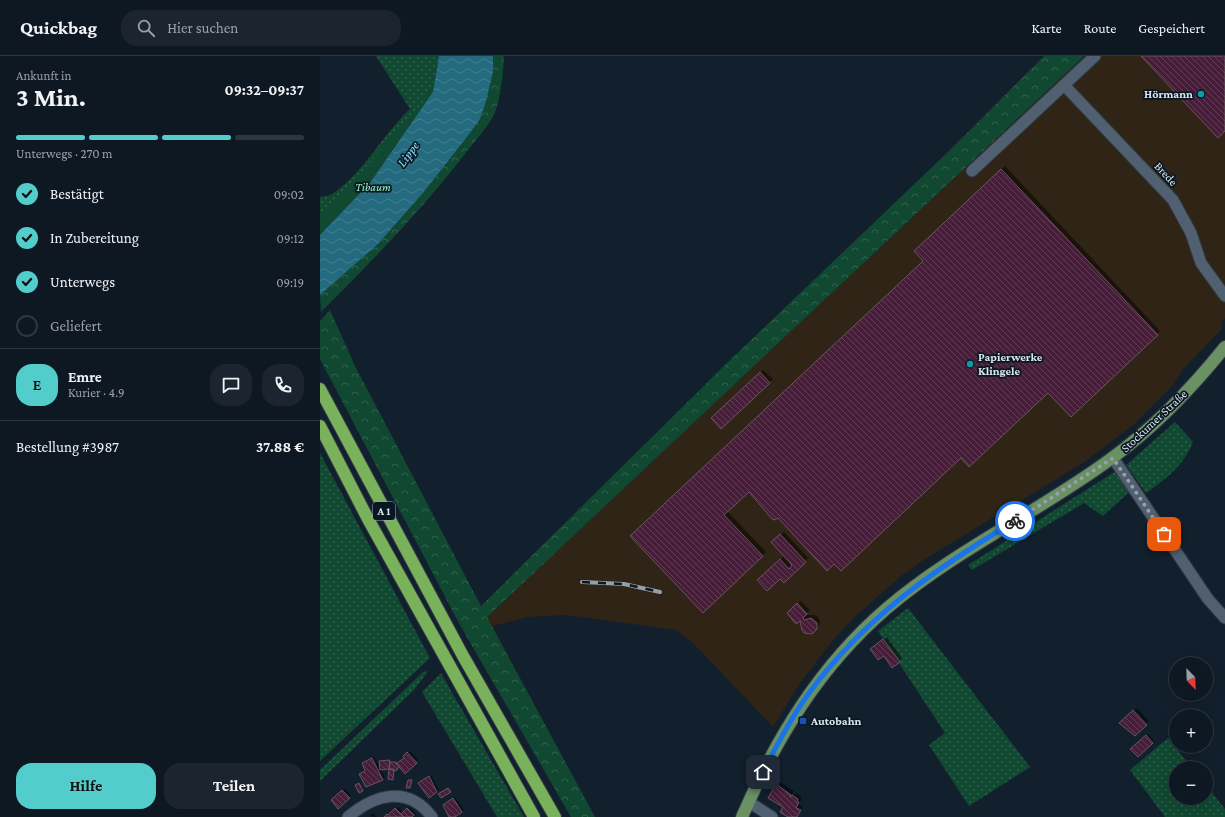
<!DOCTYPE html>
<html lang="de">
<head>
<meta charset="utf-8">
<style>
	:root { --surface:#0e1822; --page:#1c252f; --text:#f1f3f6; --muted:#9ba0a5; --line:#2e3740; --accent:#52cdcc }
	body { margin:0; font-family:"Crimson Pro",serif; background:var(--page); color:var(--text); height:100vh; display:flex; flex-direction:column; font-size:15px; white-space:nowrap }
	* { box-sizing:border-box; margin:0 }
	p { font-size:13px; color:var(--muted) }
	.icon { flex:none; width:22px; height:22px; fill:none; stroke:currentColor; stroke-width:2; stroke-linecap:round; stroke-linejoin:round }
	.map { position:relative; flex:1; overflow:hidden }
	.sheet { display:flex; flex-direction:column; background:var(--surface); width:320px }
	.sheet>* { flex:none }
	.needle { width:26px; rotate:157deg }
	.controls { position:absolute; left:849px; top:601px; display:grid; gap:8px }
	.controls a { display:grid; place-items:center; width:44px; height:44px; border-radius:50%; background:var(--surface); box-shadow:0 4px 16px #0002,0 0 0 1px var(--line); font-size:20px }
	.pin { position:absolute; display:grid; place-items:center; width:34px; height:34px; color:#fff; margin:-17px; border-radius:8px; box-shadow:0 2px 6px #0006 }
	.courier { position:absolute; display:grid; place-items:center; width:40px; height:40px; margin:-20px; border:3px solid #1a73e8; border-radius:50%; background:#fff; color:#222; box-shadow:0 1px 5px #0007 }
	.head em { font-style:normal; font-weight:700 }
	.head div { display:flex; flex-direction:column-reverse }
	.head { display:flex; align-items:center; justify-content:space-between; height:68px; padding:0 16px }
	h1 { font-size:26px; font-weight:700; line-height:30px }
	.bar { display:grid; grid-template-columns:repeat(4,1fr); gap:6px 4px; align-content:center; height:48px; padding:0 16px }
	.bar i { height:5px; border-radius:3px; background:var(--line) }
	.bar .on { background:var(--accent) }
	.bar p { grid-column:span 4 }
	.line { display:flex; align-items:center; gap:10px; padding:0 16px; border-top:1px solid var(--line) }
	.line div { flex:1 }
	.round { display:grid; place-items:center; flex:none; width:42px; height:42px; border-radius:16px; background:var(--page) }
	ol { padding:0 16px; list-style:none }
	li { display:flex; align-items:center; gap:12px; height:44px }
	li p { margin-inline-start:auto }
	li .icon { padding:4px; border-radius:50%; background:var(--accent); color:#111; stroke-width:4 }
	li:last-child { color:var(--muted) }
	li i { width:22px; height:22px; border:2px solid var(--line); border-radius:50% }
	.action { display:flex; gap:8px; margin-top:auto; padding:8px 16px }
	.action a { flex:1; height:46px; border-radius:16px; background:var(--accent); color:#111; font-size:16px; font-weight:700; line-height:46px; text-align:center }
	.action a+a { background:var(--page); color:var(--text) }
	header { display:flex; align-items:center; gap:24px; box-sizing:border-box; height:56px; padding:0 20px; background:var(--surface); border-bottom:1px solid var(--line) }
	header strong { font-size:19px }
	nav { display:flex; gap:22px; margin-inline-start:auto; font-size:14px }
	.search { width:280px; height:36px; background:var(--page); display:flex; align-items:center; gap:10px; box-sizing:border-box; padding:0 14px; border-radius:16px; color:var(--muted); font-size:15px }
	main { display:flex; flex:1; min-height:0 }
	.map>svg:first-child { display:block }
	.commercial { fill:#2f2415 }
	.grass { fill:url(#grass-dots) }
	.forest { fill:url(#forest-crowns) }
	.green { fill:#104831 }
	.water { fill:url(#water-waves) }
	.shadow { fill:#0007 }
	.building { fill:url(#building-back-hatch); stroke:#695561 }
	.lines { fill:none; stroke-linecap:round; stroke-linejoin:round }
	.minor-casing { stroke:#313a45; stroke-width:13 }
	.major-casing { stroke:#313a45; stroke-width:14 }
	.highway-casing { stroke:#313a45; stroke-width:14 }
	.minor { stroke:#506070; stroke-width:11 }
	.major { stroke:#699164; stroke-width:12 }
	.highway { stroke:#7ab25c; stroke-width:12 }
	.rail-casing { stroke:#949fa9; stroke-width:4 }
	.rail { stroke:#091723; stroke-width:2.5; stroke-dasharray:8; stroke-linecap:butt }
	.done { stroke:#96a1ab; stroke-width:4; stroke-dasharray:0 7.2 }
	.route { stroke:#1a73e8; stroke-width:5 }
	.culture-dot { fill:#0f9aa8; stroke:#091723; stroke-width:1.5 }
	.transit-dot { fill:#1a4fb4; stroke:#091723; stroke-width:1.5 }
	.labels { text-anchor:middle; dominant-baseline:central; stroke-width:3.5; stroke-linejoin:round; paint-order:stroke }
	.shield { fill:#091723; stroke:#9da8b2; stroke-width:1 }
	.shield-label { font-size:11px; font-weight:bold; fill:#dde6ef }
	.poi-label { font-size:12px; font-weight:bold; fill:#dde6ef; stroke:#091723; text-anchor:start }
	.street-label { font-size:12px; fill:#dde6ef; stroke:#091723 }
	.park-label { font-size:12px; font-style:italic; fill:#9bf4c7; stroke:#091723 }
	.water-label { font-size:13px; font-style:italic; fill:#94e2fc; stroke:#091723 }
</style>
</head>
<body>
<header>
<strong>Quickbag</strong>
<div class="search"><svg class="icon" aria-label="search" viewBox="0 0 24 24"><circle cx="10" cy="10" r="6"/><path d="M15 15l6 6"/></svg>Hier suchen</div>
<nav><a>Karte</a><a>Route</a><a>Gespeichert</a></nav>
</header>
<main>
<section class="sheet">
<div class="head"><div><h1>3 Min.</h1><p>Ankunft in</p></div><em>09:32–09:37</em></div>
<div class="bar"><i class="on"></i><i class="on"></i><i class="on"></i><i></i><p>Unterwegs · 270 m</p></div>
<ol>
<li><svg class="icon" aria-label="check" viewBox="0 0 24 24"><path d="M5 12l5 5 9-10"/></svg>Bestätigt<p>09:02</p></li>
<li><svg class="icon" aria-label="check" viewBox="0 0 24 24"><path d="M5 12l5 5 9-10"/></svg>In Zubereitung<p>09:12</p></li>
<li><svg class="icon" aria-label="check" viewBox="0 0 24 24"><path d="M5 12l5 5 9-10"/></svg>Unterwegs<p>09:19</p></li>
<li><i></i>Geliefert</li>
</ol>
<div class="line" style="height:72px"><b class="round" style="background:var(--accent);color:#111">E</b><div><b>Emre</b><p>Kurier · 4.9</p></div><a class="round"><svg class="icon" aria-label="chat" viewBox="0 0 24 24"><path d="M4 5h16v11H9l-5 4z"/></svg></a><a class="round"><svg class="icon" aria-label="phone" viewBox="0 0 24 24"><path d="M5 4h4l2 5-3 2q2 4 5 5l2-3 5 2v4C11 20 4 13 5 4z"/></svg></a></div>
<div class="line" style="height:52px"><div>Bestellung #3987</div><b>37.88 €</b></div>
<div class="action"><a>Hilfe</a><a>Teilen</a></div>
</section>
<div class="map">
<svg width="905" height="761" viewBox="0 0 905 761">
	<defs>
		<pattern id="grass-dots" width="8" height="8" patternUnits="userSpaceOnUse"><rect width="8" height="8" fill="#104831"/><path d="M2 2h.1M6 6h.1" fill="none" stroke="#32624f" stroke-width="1.8" stroke-linecap="round"/></pattern>
		<pattern id="forest-crowns" width="20" height="18" patternUnits="userSpaceOnUse"><rect width="20" height="18" fill="#104831"/><path d="M2 6a3 3 0 1 1 6 0M12 15a3 3 0 1 1 6 0" fill="none" stroke="#32624f"/></pattern>
		<pattern id="water-waves" width="16" height="10" patternUnits="userSpaceOnUse"><rect width="16" height="10" fill="#246b7f"/><path d="M0 5q4-4 8 0t8 0" fill="none" stroke="#438091"/></pattern>
		<pattern id="building-back-hatch" width="6" height="6" patternUnits="userSpaceOnUse"><rect width="6" height="6" fill="#471d39"/><path d="M-1 5l2 2M0 0l6 6M5-1l2 2" fill="none" stroke="#613e56"/></pattern>
	</defs>
	<rect width="100%" height="100%" fill="#12202d"/>
	<path class="commercial" d="M764,0H905V262L902,266L901,274L863,313L852,330L813,369L763,407L605,503L581,520L536,560L514,583L480,627L453,671L372,586L356,574L246,559L208,561L172,570L167,561Z"/>
	<path class="grass" d="M56,0H119L113,36L0,179V141C4,140 9,140 12,138C42,119 63,78 90,53Z
		M855,366L873,386C865,408 844,425 826,437L806,409Z
		M0,397L110,602L0,705Z
		M796,415L809,436L783,460L764,447L652,514L648,509Z
		M588,552L710,711L649,750L609,689L625,677L558,575Z
		M108,615L94,634L0,725V714L103,616Z
		M121,617L130,633L204,761H177L102,636Z
		M848,682L872,712H856V742H886V729L905,753V761H845L810,714Z"/>
	<path class="forest" d="M173,0H184C183,18 181,37 176,54C171,68 150,91 141,103C98,158 50,207 1,256L0,239L58,188L103,137L150,77L160,63L173,16Z
		M724,0H764L167,561L275,761H251L140,569L0,303V265L10,254L35,310L161,550L407,307L631,93Z"/>
	<path class="green" d="M112,0H150L0,208V164L5,155L93,60L109,37L116,22L121,2Z"/>
	<path class="water" d="M119,0H173V16L166,45L160,63L150,77L103,137L58,188L0,239V179L50,127L113,36Z"/>
	<path class="shadow" d="M685,110L840,275L751,360L728,336L641,400L514,507L429,434L407,455L446,496L383,555L312,480L604,205L595,195Z
		M443,314L453,323L401,372L392,362Z
		M464,476L488,502L464,526L460,521L438,524L465,499L453,486Z
		M481,545L490,554L484,559H495L499,562L500,567L494,576L480,563L468,557Z
		M567,581L582,602L579,606L551,593Z
		M817,652L829,665L815,679L801,667Z
		M828,678L834,684L818,700L812,693Z
		M90,695L98,704L85,716L80,710L74,713L72,723L70,712H61V705L70,704L78,708Z
		M54,701L65,721L46,730L40,718L46,714L45,706Z
		M111,719L119,734L117,736L101,725Z
		M460,726L474,735L471,740L476,737L481,740L480,742L482,743L478,748L483,751L477,761H470L464,751L456,729Z
		M25,732L31,740L19,751L12,744Z
		M135,741L144,754L134,761H130L126,748Z
		M78,751L84,757L90,751L95,757L91,761H65Z
		M53,757L57,761L49,760Z"/>
	<path class="building" d="M821,0H905V75L898,82Z
		M681,113L838,279L751,361L728,337L649,411L641,402L521,515L514,508L507,515L458,462L455,464L452,463L429,436L404,459L443,500L383,557L310,480L603,205L594,195Z
		M440,316L450,327L401,373L391,362Z
		M460,478L486,506L464,527L460,523L447,535L437,524L460,503L469,513L472,509L451,486Z
		M477,547L487,558L483,562L484,564L491,562L497,567V573L492,578L484,577L482,574L480,565L476,568L467,557Z
		M563,583L580,606L572,612L564,600L558,604L550,593Z
		M813,654L827,669L815,680L799,667Z
		M826,679L833,687L818,701L810,693Z
		M87,696L97,707L85,718L75,706L77,707L84,702L83,700Z
		M52,702L63,724L46,731L39,718L45,715L42,707Z
		M70,704L69,713L60,714L59,705Z
		M70,706H75L79,711L76,715L69,713Z
		M69,713H74L73,724L68,723Z
		M109,720L117,736L109,742L98,727Z
		M88,724H92L90,732H86Z
		M39,727L43,735L39,737L35,729Z
		M456,728L471,739L470,741L472,739L478,743L477,745L479,746L476,752L481,754L477,761H468L460,756L463,751L448,742Z
		M128,732L131,736L121,742L118,738Z
		M22,734L30,742L18,753L11,744Z
		M133,742L142,756L135,761H129L123,749Z
		M75,752L84,761H64L67,758L68,759Z
		M87,752L94,759L92,761H84L81,758Z"/>
	<g class="lines">
		<g class="minor-casing">
			<path id="minor" d="M775,0L744,29L853,144L871,177L881,207L905,240
				M652,115L744,29
				M793,402L888,543L905,562
				M429,746L452,761
				M28,761C55,738 88,729 112,761"/>
		</g>
		<g class="major-casing">
			<path id="major" d="M422,761C456,682 500,610 566,553C635,494 719,456 792,402C835,371 872,332 905,291"/>
		</g>
		<g class="highway-casing">
			<path id="highway" d="M0,333L143,600L235,761
				M0,370L48,463L214,761"/>
		</g>
		<use href="#minor" class="minor"/>
		<use href="#major" class="major"/>
		<use href="#highway" class="highway"/>
		<g class="rail-casing">
			<path id="rail" d="M262,526L304,528L340,536"/>
		</g>
		<use href="#rail" class="rail"/>
	</g>
	<g class="lines">
		<path class="done" d="M695,465L793,402L844,478"/>
		<path class="route" d="M443,716C457,689 471,662 489,637C545,561 615,513 695,465"/>
	</g>
	<g class="culture-dot">
		<circle cx="881" cy="38" r="4"/>
		<circle cx="650" cy="308" r="4"/>
	</g>
	<rect class="transit-dot" x="479" y="661" width="8" height="8" rx="2"/>
	<g class="labels">
		<rect class="shield" x="53" y="446" width="22" height="18" rx="3"/>
		<g class="shield-label">
			<text x="64" y="455">A 1</text>
		</g>
		<g class="poi-label">
			<text x="873" y="38" text-anchor="end">Hörmann</text>
			<text x="658" y="301">Papierwerke<tspan x="658" dy="14">Klingele</tspan></text>
			<text x="491" y="665">Autobahn</text>
		</g>
		<g class="street-label">
			<text transform="translate(846 118) rotate(47)">Brede</text>
			<text transform="translate(834 365) rotate(-43)">Stockumer Straße</text>
		</g>
		<g class="park-label">
			<text x="53" y="131">Tibaum</text>
		</g>
		<g class="water-label">
			<text transform="translate(88 98) rotate(-54)">Lippe</text>
		</g>
	</g>
</svg>
<div class="controls">
<a><svg class="needle" viewBox="-14 -14 28 28"><path d="M0-13l5 13h-10z" fill="#e53935"/><path d="M0 13l5-13h-10z" fill="#9ba0a5"/></svg></a>
<a>+</a>
<a>−</a>
</div>
<div class="pin" style="left:844px;top:478px;background:#ea580c"><svg class="icon" aria-label="bag" viewBox="0 0 24 24"><path d="M5 8h14l-1 12H6zM9 8a3 3 0 0 1 6 0"/></svg></div>
<div class="pin" style="left:443px;top:716px;background:#1f2937"><svg class="icon" aria-label="home" viewBox="0 0 24 24"><path d="M3 11l9-7 9 7M6 9v11h12V9"/></svg></div>
<div class="courier" style="left:695px;top:465px"><svg class="icon" aria-label="bike" viewBox="0 0 24 24"><circle cx="6" cy="16" r="4"/><circle cx="18" cy="16" r="4"/><path d="M6 16l4-8h5l3 8M10 8l3 8H6M13 5h3"/></svg></div>
</div>
</main>
</body>
</html>
